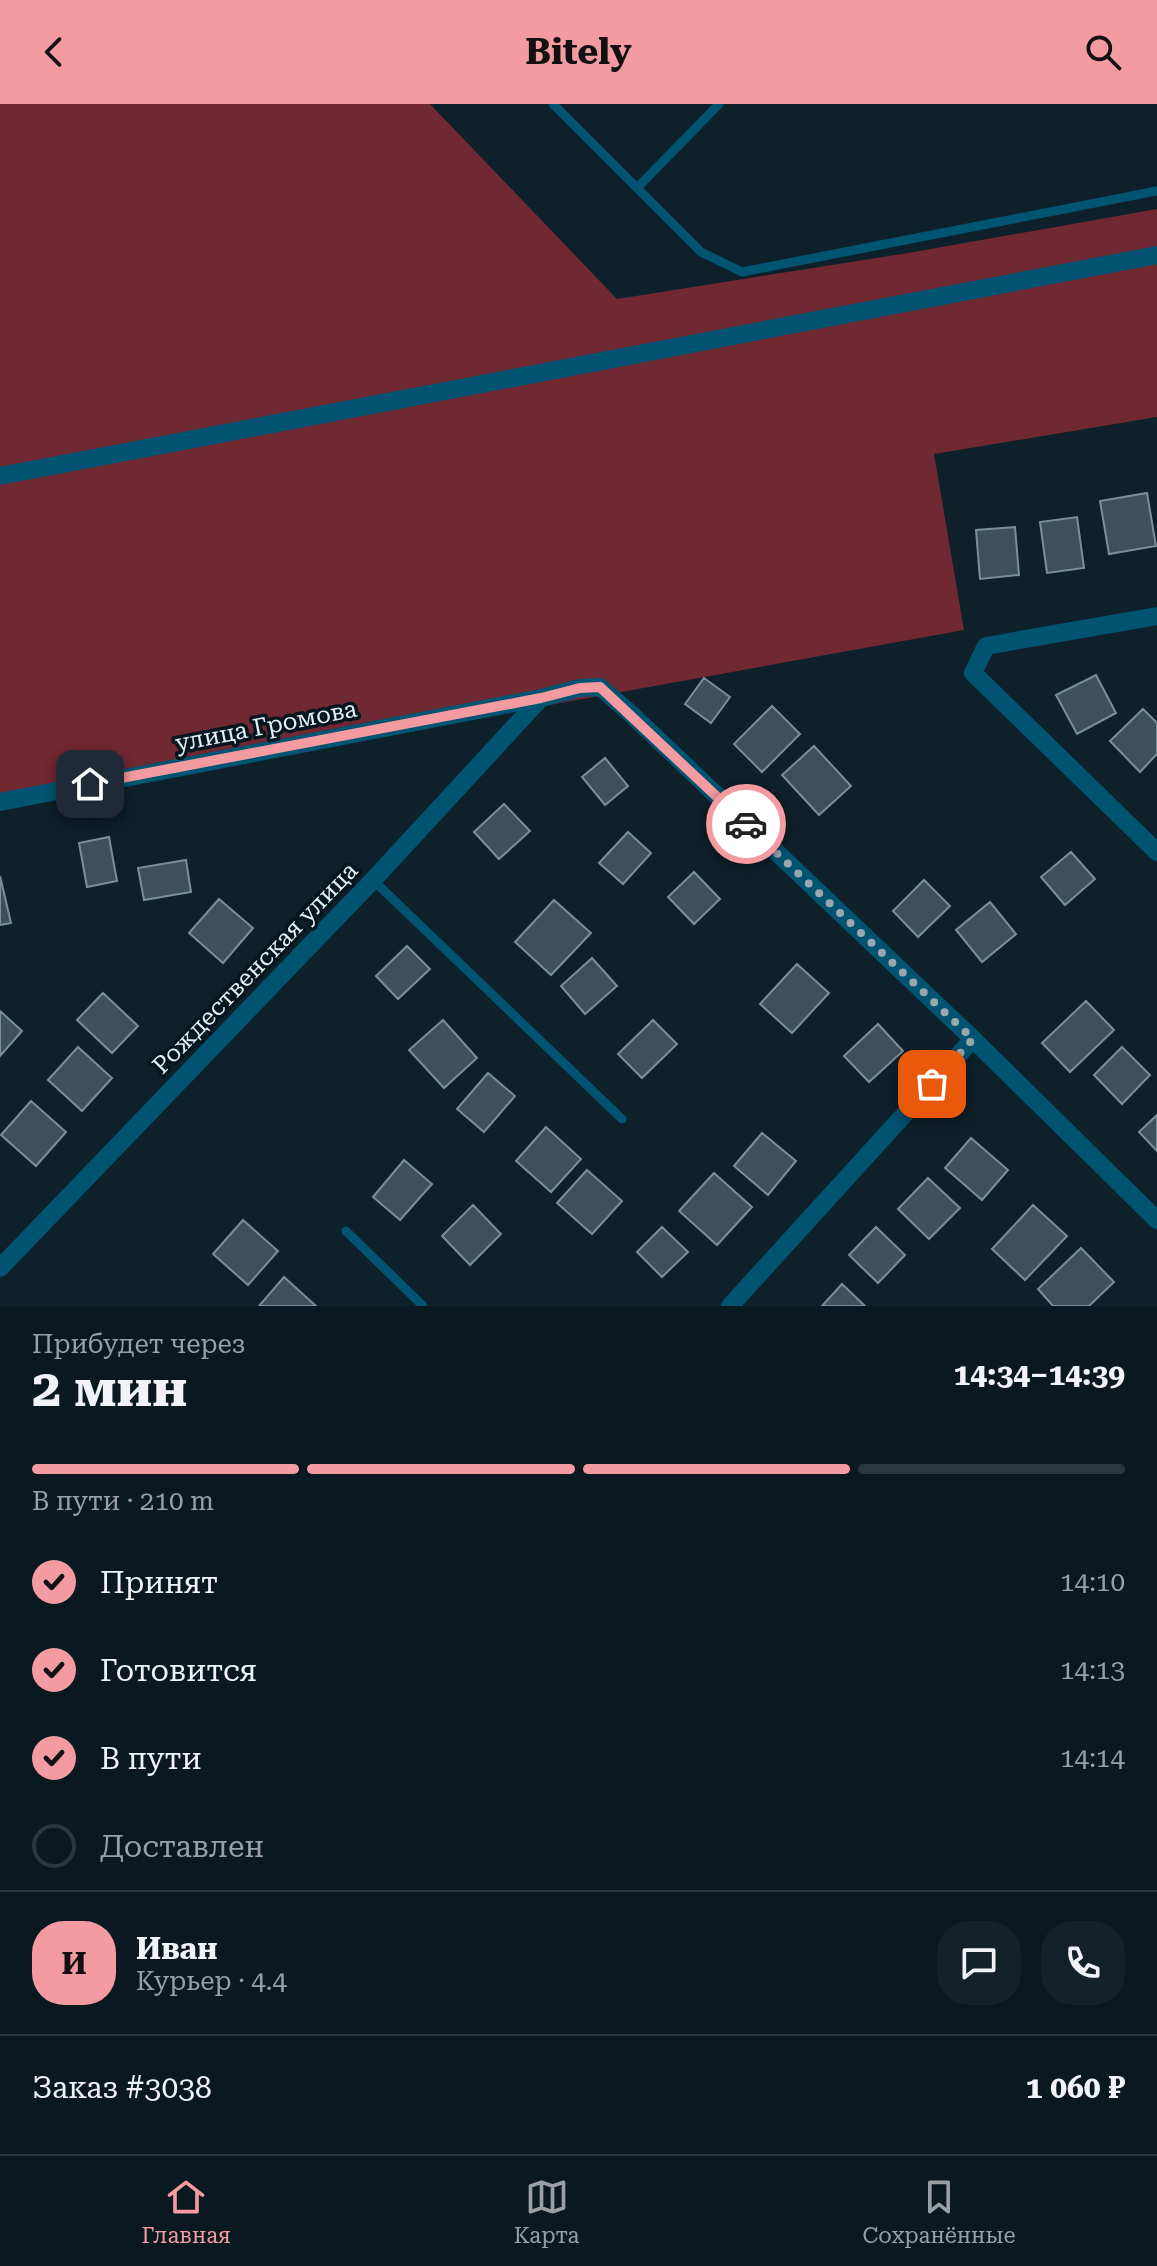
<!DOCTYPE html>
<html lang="ru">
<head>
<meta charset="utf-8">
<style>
	:root { --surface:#0a181f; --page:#132128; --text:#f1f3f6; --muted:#99a0a4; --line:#2a373d; --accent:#f49aa1 }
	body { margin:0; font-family:"Roboto Serif",serif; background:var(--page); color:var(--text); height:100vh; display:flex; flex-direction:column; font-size:30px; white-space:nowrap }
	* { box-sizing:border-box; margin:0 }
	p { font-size:26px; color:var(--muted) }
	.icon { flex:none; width:44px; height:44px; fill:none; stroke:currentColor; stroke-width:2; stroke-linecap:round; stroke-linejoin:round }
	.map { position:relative; height:1202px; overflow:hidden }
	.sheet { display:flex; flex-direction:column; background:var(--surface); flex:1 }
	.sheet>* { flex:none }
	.pin { position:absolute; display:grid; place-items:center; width:68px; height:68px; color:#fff; margin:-34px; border-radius:16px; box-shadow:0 4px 12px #0006 }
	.courier { position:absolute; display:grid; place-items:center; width:80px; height:80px; margin:-40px; border:6px solid #f49aa1; border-radius:50%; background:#fff; color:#222; box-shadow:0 2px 10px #0007 }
	.head em { font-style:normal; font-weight:700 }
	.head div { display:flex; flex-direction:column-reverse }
	.head { display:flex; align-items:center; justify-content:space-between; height:136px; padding:0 32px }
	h1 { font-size:52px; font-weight:700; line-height:60px }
	.bar { display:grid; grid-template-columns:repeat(4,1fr); gap:12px 8px; align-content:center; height:96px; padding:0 32px }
	.bar i { height:10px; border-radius:6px; background:var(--line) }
	.bar .on { background:var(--accent) }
	.bar p { grid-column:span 4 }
	.line { display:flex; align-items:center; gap:20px; padding:0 32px; border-top:2px solid var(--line) }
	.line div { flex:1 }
	.round { display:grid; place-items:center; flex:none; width:84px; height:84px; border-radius:32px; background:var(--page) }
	ol { padding:0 32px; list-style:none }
	li { display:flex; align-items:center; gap:24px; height:88px }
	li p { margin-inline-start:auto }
	li .icon { padding:8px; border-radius:50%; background:var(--accent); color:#111; stroke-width:4 }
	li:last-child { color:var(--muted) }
	li i { width:44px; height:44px; border:4px solid var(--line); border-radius:50% }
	header { display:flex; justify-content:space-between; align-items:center; height:104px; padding:0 32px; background:var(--accent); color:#111; font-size:36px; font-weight:700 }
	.tab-bar { display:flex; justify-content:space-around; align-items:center; height:112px; border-top:2px solid var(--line); background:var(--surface); font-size:22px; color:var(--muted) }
	.tab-bar a { display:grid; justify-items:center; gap:4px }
	.tab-bar .on { color:var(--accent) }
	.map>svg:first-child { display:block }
	.green { fill:#702832 }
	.building { fill:#3e515b; stroke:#7a8f9a; stroke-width:2 }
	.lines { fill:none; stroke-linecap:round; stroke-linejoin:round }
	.lane { stroke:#005371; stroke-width:9 }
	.street { stroke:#005371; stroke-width:18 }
	.done { stroke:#9aa7ae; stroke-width:8; stroke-dasharray:0 14.4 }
	.route { stroke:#f49aa1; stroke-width:10 }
	.labels { text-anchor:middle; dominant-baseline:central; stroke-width:7; stroke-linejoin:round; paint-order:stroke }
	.street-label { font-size:24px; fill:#e5f0f6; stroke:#05161f }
</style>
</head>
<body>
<header><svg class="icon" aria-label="back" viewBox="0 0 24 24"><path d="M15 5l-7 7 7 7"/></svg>Bitely<svg class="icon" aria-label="search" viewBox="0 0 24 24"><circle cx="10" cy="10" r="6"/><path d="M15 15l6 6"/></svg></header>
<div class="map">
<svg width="1157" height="1202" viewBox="0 0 1157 1202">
	<rect width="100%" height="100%" fill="#0e2029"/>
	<path class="green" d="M0,0H430L617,195L908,149L1157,105V313L934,350L964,526L180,668L0,704Z"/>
	<path class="building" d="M1147,389L1156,442L1109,450L1100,397Z
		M1077,413L1084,464L1047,469L1040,418Z
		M1015,423L1019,471L980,475L976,426Z
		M1096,571L1116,609L1077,630L1056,591Z
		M704,574L730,593L711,619L685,600Z
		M772,602L800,630L762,668L734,640Z
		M1143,605L1157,619V650L1140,668L1110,637Z
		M814,642L851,682L819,711L782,671Z
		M605,654L628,682L605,701L582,673Z
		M504,700L530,727L499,755L474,728Z
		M628,728L651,749L623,780L599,759Z
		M109,733L117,777L87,783L79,739Z
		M1071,748L1095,775L1065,801L1041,773Z
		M186,756L191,788L144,796L138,764Z
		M694,768L720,795L694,820L668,793Z
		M0,772L11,819L0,821Z
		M924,776L950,802L918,833L893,807Z
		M219,795L253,824L223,859L189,829Z
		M554,796L591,829L551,871L515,838Z
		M990,798L1016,830L982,858L956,826Z
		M407,842L430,865L398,895L376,872Z
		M592,854L617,882L585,910L561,882Z
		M797,860L829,889L792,929L760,900Z
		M103,889L138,922L112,949L77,916Z
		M1086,897L1114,926L1070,968L1042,939Z
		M0,907L22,927L0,952Z
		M443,916L477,954L444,984L409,946Z
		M653,916L677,940L642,974L618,950Z
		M878,920L903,947L869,978L844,952Z
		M78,943L112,974L82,1007L48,976Z
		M1122,943L1150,971L1122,1000L1094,971Z
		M488,969L515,992L484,1028L457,1005Z
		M31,997L66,1028L36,1062L1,1031Z
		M1157,1011V1047L1139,1028Z
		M546,1023L581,1055L551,1088L516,1057Z
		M762,1029L796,1057L768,1091L734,1062Z
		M971,1034L1008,1066L982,1096L945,1064Z
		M404,1056L432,1080L400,1116L373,1093Z
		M587,1066L622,1097L592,1130L557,1099Z
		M714,1069L752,1103L717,1141L679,1107Z
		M928,1074L960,1104L929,1135L898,1105Z
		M473,1101L501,1130L470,1161L442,1132Z
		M1033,1101L1067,1132L1025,1176L992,1145Z
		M243,1116L278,1147L248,1181L213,1150Z
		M662,1123L688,1148L662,1173L637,1148Z
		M876,1123L905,1151L878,1179L849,1151Z
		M1081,1144L1114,1178L1089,1202H1053L1038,1185Z
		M284,1173L316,1202H259Z
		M842,1180L865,1202H822Z"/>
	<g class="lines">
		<path class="lane" d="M553,0L701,148L742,168L1157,87
			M637,84L719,0
			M373,776L622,1015
			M346,1127L423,1202"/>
		<path class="street" d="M0,372L1157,151
			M1157,512L986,542L973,569L1157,748
			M0,698L541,594L580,584L600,583L628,607L973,935L1157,1116
			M0,1164L373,776L541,594
			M730,1202L973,935"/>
	</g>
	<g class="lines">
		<path class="done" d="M746,720L973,935L932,980"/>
		<path class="route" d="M90,680L541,594L580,584L600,583L746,720"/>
	</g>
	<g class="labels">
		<g class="street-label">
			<text transform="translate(266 622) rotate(-11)">улица Громова</text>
			<text transform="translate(255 864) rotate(-46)">Рождественская улица</text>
		</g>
	</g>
</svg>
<div class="pin" style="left:932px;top:980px;background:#ea580c"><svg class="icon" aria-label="bag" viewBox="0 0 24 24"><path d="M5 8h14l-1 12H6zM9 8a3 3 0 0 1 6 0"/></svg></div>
<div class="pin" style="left:90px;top:680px;background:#1f2937"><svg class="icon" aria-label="home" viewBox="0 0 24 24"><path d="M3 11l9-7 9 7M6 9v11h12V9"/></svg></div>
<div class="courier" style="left:746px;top:720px"><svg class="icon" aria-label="car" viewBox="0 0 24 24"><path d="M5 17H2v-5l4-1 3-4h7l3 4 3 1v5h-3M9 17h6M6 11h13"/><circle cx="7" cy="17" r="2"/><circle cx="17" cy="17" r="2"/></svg></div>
</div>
<section class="sheet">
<div class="head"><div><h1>2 мин</h1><p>Прибудет через</p></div><em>14:34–14:39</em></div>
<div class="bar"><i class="on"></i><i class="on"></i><i class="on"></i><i></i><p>В пути · 210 m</p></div>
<ol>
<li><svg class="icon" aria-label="check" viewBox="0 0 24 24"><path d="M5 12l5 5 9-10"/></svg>Принят<p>14:10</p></li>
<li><svg class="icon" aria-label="check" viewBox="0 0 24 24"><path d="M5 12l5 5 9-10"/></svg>Готовится<p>14:13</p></li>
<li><svg class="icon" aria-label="check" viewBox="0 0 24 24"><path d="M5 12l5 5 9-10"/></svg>В пути<p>14:14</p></li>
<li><i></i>Доставлен</li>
</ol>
<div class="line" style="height:144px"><b class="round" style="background:var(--accent);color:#111">И</b><div><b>Иван</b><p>Курьер · 4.4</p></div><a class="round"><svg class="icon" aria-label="chat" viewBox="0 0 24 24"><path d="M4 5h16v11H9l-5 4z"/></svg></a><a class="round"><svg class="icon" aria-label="phone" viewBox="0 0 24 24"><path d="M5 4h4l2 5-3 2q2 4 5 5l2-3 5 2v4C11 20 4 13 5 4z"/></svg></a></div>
<div class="line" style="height:104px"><div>Заказ #3038</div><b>1 060 ₽</b></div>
</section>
<nav class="tab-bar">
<a class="on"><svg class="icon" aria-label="home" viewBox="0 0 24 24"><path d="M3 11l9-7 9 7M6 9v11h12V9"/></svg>Главная</a>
<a><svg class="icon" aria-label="map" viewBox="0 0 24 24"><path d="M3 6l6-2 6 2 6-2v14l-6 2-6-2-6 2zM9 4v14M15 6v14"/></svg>Карта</a>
<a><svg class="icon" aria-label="saved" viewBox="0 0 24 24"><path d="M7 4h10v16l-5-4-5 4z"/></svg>Сохранённые</a>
</nav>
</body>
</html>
